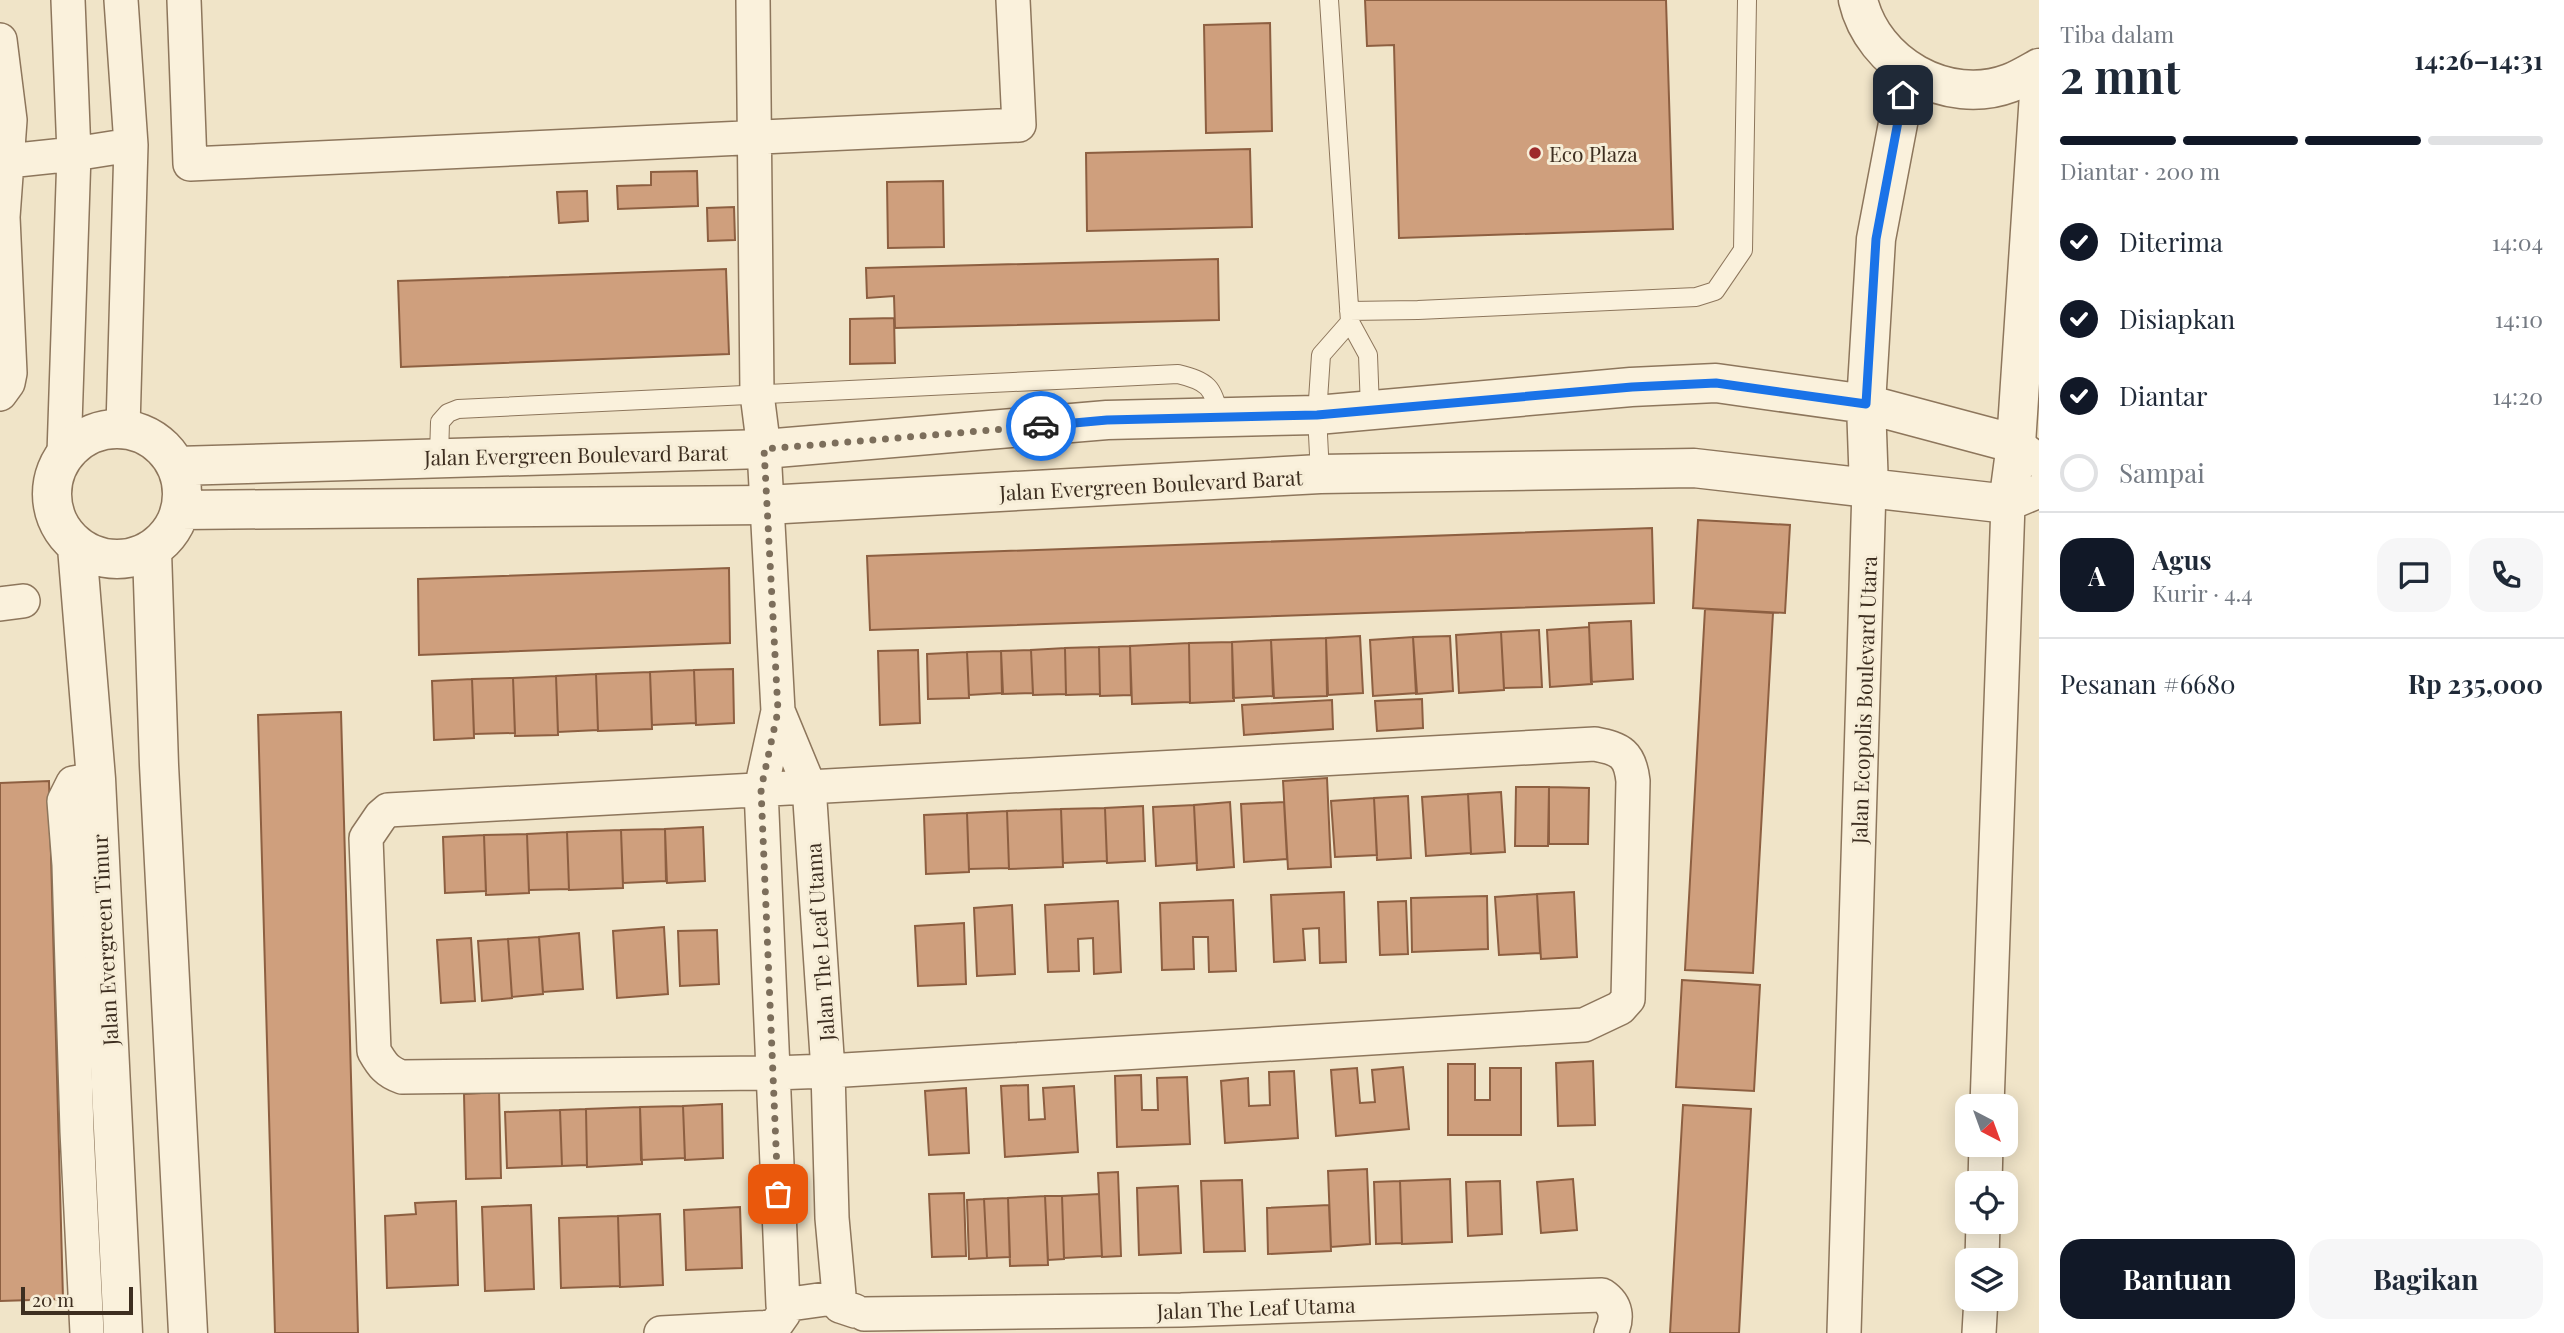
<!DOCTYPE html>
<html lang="id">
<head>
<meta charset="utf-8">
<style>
	:root { --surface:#fff; --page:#f6f6f7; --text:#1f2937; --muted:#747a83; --line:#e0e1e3; --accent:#111827 }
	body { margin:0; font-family:"Playfair Display",serif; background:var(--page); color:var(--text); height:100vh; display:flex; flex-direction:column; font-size:26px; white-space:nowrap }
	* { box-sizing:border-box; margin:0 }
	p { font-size:23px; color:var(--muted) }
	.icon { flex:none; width:38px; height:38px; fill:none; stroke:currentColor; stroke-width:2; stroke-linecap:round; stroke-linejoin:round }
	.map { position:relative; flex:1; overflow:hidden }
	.side { display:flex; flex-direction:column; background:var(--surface); width:525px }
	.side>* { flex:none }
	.needle { width:46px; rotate:139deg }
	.buttons { position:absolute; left:1955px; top:1094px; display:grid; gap:14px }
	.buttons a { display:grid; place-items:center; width:63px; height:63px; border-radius:14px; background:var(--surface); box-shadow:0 4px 18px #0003; font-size:35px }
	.scale { position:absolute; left:21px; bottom:18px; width:112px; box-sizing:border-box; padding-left:7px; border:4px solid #3d2e20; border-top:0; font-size:19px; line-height:24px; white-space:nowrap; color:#3d2e20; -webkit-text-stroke:5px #f7eed8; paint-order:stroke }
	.pin { position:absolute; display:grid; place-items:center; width:60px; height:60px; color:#fff; margin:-30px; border-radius:14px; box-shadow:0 4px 10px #0006 }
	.courier { position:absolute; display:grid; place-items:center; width:70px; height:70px; margin:-35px; border:5px solid #1a73e8; border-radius:50%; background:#fff; color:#222; box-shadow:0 2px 9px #0007 }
	.summary em { font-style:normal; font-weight:700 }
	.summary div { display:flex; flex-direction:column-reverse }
	.summary { display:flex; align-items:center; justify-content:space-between; height:119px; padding:0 21px }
	h1 { font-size:46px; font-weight:700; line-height:52px }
	.bar { display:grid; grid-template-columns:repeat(4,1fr); gap:10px 7px; align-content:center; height:84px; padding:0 21px }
	.bar i { height:9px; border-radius:5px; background:var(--line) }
	.bar .current { background:var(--accent) }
	.bar p { grid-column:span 4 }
	.line { display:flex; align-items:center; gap:18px; padding:0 21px; border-top:2px solid var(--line) }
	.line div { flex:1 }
	.round { display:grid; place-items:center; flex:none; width:74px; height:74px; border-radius:21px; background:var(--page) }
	ol { padding:0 21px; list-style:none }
	li { display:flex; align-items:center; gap:21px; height:77px }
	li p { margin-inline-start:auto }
	li .icon { padding:7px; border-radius:50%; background:var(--accent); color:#fff; stroke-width:4 }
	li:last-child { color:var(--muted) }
	li i { width:38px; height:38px; border:4px solid var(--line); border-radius:50% }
	.button { display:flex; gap:14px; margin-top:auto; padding:14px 21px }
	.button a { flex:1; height:80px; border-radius:21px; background:var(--accent); color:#fff; font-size:28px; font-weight:700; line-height:80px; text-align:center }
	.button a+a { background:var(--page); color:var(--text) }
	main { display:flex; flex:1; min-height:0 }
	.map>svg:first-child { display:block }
	.building { fill:#cf9f7d; stroke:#8d5f41; stroke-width:2 }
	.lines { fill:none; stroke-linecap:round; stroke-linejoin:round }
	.service-casing { stroke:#8d765c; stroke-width:20 }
	.minor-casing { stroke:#8d765c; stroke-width:36 }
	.tertiary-casing { stroke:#8d765c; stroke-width:41 }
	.service { stroke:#faf1dc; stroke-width:18 }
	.minor { stroke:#faf1dc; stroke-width:33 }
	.tertiary { stroke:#faf1dc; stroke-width:38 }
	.done { stroke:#7c6e5b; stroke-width:7; stroke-dasharray:0 12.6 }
	.route { stroke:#1a73e8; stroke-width:9 }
	.poi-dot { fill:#9e2a2b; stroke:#f7eed8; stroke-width:2.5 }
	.labels { text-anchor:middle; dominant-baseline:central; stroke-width:6; stroke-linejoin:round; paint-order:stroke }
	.poi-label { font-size:21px; fill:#3d2e20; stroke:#f7eed8; text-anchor:start }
	.street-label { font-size:21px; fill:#3d2e20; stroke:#f7eed8 }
</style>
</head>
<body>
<main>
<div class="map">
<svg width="2039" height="1333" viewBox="0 0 2039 1333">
	<rect width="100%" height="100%" fill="#f0e4c8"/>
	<path class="building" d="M1365,0H1666L1673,229L1399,238L1394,45L1367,46Z
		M1270,23L1272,131L1206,133L1204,25Z
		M1250,149L1252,227L1087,231L1086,153Z
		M697,171L698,206L618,209L617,186L651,185V172Z
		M943,181L944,247L888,248L887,182Z
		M587,191L588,221L559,223L557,192Z
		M734,207L735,240L708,241L707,208Z
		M1218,259L1219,320L895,328L894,296L867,298L866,268Z
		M726,269L729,354L401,367L398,281Z
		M894,318L895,363L850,364V319Z
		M1698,520L1790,525L1785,613L1693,608Z
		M1652,528L1654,603L870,630L867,556Z
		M729,568L730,643L419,655L418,579Z
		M1705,609L1773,613L1753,973L1685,970Z
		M1631,621L1633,679L1591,682L1589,623Z
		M1589,627L1592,684L1550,687L1547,630Z
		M1539,630L1542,687L1504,688L1501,632Z
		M1501,632L1504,690L1459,693L1456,635Z
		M1360,636L1363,693L1328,695L1326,638Z
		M1450,636L1453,691L1416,694L1413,637Z
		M1413,637L1417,693L1373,696L1370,640Z
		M1326,638L1327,696L1274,698L1271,640Z
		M1271,640L1273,696L1233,698L1232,642Z
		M1232,642L1234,701L1190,703L1189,643Z
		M1189,643L1190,702L1132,704L1130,646Z
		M1130,646L1131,695L1100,696L1099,647Z
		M1099,647L1100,694L1066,695L1065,648Z
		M1065,648L1066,694L1033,695L1031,650Z
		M918,650L920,723L880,725L878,651Z
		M1031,650L1033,693L1002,694L1001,651Z
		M1001,651L1003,693L969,695L967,652Z
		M967,652L969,698L928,699L927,654Z
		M733,669L734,723L696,725L694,670Z
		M694,670L696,723L652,725L650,672Z
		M650,672L652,729L598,731L596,674Z
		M596,674L598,730L558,732L556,676Z
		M556,676L558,735L515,736L513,678Z
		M513,678L515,733L474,734L472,679Z
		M472,679L474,738L434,740L432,681Z
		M1422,699L1423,728L1377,731L1375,701Z
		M1332,700L1333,729L1244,735L1242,705Z
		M341,712L358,1333H275L258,715Z
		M1327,778L1331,867L1288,869L1283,781Z
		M49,781L63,1299L0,1301V783Z
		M1516,787H1549L1548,846H1515Z
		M1549,787L1589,788L1588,844H1549Z
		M1501,792L1505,852L1471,854L1468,794Z
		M1468,794L1471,853L1426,856L1422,797Z
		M1408,796L1411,858L1377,860L1374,798Z
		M1374,798L1377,855L1335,857L1331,801Z
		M1230,802L1234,867L1197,870L1194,805Z
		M1284,802L1287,859L1244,862L1241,804Z
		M1194,805L1197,863L1156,866L1153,807Z
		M1143,806L1145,861L1107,863L1105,808Z
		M1105,808L1107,861L1063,863L1061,809Z
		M1061,809L1063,867L1009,869L1007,811Z
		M1007,811L1009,868L969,869L967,813Z
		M967,813L969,872L926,874L924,815Z
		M703,827L705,881L667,883L665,829Z
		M665,829L666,881L623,883L621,830Z
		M621,830L623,888L569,890L567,832Z
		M567,832L569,889L529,890L527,834Z
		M527,834L529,893L486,895L484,835Z
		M484,835L486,891L445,893L443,837Z
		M1344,892L1346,962L1320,963L1319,928L1303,929L1305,960L1274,962L1271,895Z
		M1574,892L1577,957L1541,959L1537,894Z
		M1537,894L1540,953L1499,955L1495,897Z
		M1487,896L1488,949L1412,952L1411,898Z
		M1233,900L1236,971L1209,972L1208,937H1193L1194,969L1162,970L1160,903Z
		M1118,901L1121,972L1094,974L1093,938L1078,939L1079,971L1048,972L1045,905Z
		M1406,901L1408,954L1380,955L1378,902Z
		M1012,905L1015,974L977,976L974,908Z
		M964,923L966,984L918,986L915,926Z
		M664,927L668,994L617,998L613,931Z
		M717,930L719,984L680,986L678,931Z
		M579,933L583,989L543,992L539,937Z
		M539,937L543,994L512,997L508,939Z
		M471,938L475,1001L441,1003L437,940Z
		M508,939L512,998L482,1001L478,941Z
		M1682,980L1760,985L1754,1091L1676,1087Z
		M1593,1061L1595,1125L1558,1126L1556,1063Z
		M1448,1064H1475V1100H1490V1068H1521V1135H1448Z
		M1403,1067L1409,1129L1336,1136L1331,1070L1357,1068L1360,1103L1375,1102L1372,1070Z
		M1294,1071L1298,1138L1225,1143L1221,1081L1248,1078L1249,1106L1270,1105L1269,1072Z
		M1141,1075L1142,1110H1158L1157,1078L1187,1077L1190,1144L1117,1147L1115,1076Z
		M1028,1085L1029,1120L1045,1119L1043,1088L1074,1086L1078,1152L1005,1157L1001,1086Z
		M966,1088L969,1153L929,1155L925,1091Z
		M499,1092L501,1178L466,1179L464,1094Z
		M722,1104L723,1158L685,1160L683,1106Z
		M1683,1105L1751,1109L1739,1333H1670Z
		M683,1106L685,1158L641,1160L640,1107Z
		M640,1107L642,1164L587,1167L586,1109Z
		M586,1109L587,1165L562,1166L560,1110Z
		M560,1110L562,1166L507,1168L505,1112Z
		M1367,1169L1370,1244L1331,1247L1328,1171Z
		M1118,1172L1121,1256L1102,1257L1098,1173Z
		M1450,1179L1452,1242L1402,1244L1400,1181Z
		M1573,1179L1577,1230L1541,1233L1537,1182Z
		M1242,1180L1245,1251L1204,1252L1201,1181Z
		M1400,1181L1402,1243L1376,1244L1374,1182Z
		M1500,1181L1502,1234L1468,1236L1466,1182Z
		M1178,1186L1181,1253L1139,1255L1137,1188Z
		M964,1193L966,1256L932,1257L929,1194Z
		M1099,1194L1102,1256L1064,1258L1062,1196Z
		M1045,1196L1048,1265L1010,1266L1008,1198Z
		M1045,1196H1062L1064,1259L1048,1260Z
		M1008,1198L1010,1257L987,1258L984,1199Z
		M984,1199L987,1258L969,1259L967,1200Z
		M456,1201L458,1285L387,1288L385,1216L416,1214L415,1203Z
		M531,1205L534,1289L485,1291L482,1207Z
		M1329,1205L1331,1251L1268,1254L1267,1208Z
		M740,1207L742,1268L686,1270L684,1210Z
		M660,1214L663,1285L620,1287L618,1216Z
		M618,1216L620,1286L561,1288L559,1218Z"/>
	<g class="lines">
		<g class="service-casing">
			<path id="service" d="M1329,0L1350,322L1368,355L1370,409
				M1349,311L1418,310L1696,297L1715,291L1743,250L1747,0
				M439,457L440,422L448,413L458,409L1178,374C1207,381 1214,387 1219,417
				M1320,474L1317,415L1321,355L1350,322"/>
		</g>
		<g class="minor-casing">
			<path id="minor" d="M121,0L131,145L123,427
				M184,0L190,164L1019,125L1013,0
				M753,0L757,394L764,449L778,711
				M0,40L10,120L3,217L10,373L8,383L0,394
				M8,161L74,154L131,145
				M2016,444L2039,461
				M64,454L74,154L68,0
				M0,604L23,601
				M1595,744C1621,749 1630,754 1633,781L1628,999L1620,1008L1584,1025L828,1071L773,1073L402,1077C387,1072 382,1065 374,1051L366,838L381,816L388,810Z
				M1987,1106L2008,504L2039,491
				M1985,1183L1986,1144
				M1982,1260L1983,1222
				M783,1305L761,789L778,711L809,786L828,1071L832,1218L840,1306
				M864,1314L1181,1310L1602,1295C1617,1305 1618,1318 1611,1333
				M87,1333L77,1131L69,865L64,801L73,783L96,779
				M661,1333L772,1327
				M770,1333L784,1313L783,1305L833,1298L840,1306L855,1311
				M1844,1333L1869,488
				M1979,1333L1981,1298"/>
		</g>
		<g class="tertiary-casing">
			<path id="tertiary" d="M1858,0C1873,64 1947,107 2010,83C2020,79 2030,73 2039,68
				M52 494a65 65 0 1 1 130 0a65 65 0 1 1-130 0Z
				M177,466L764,449L1107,420L1317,415L1631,387L1716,383L1866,404L2016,444
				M1869,488L1866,404L1876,239L1908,71
				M181,510L766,505L1320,474L1694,468L2008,504L2016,444L2039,94
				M77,547L96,779L123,1333
				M152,551L159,765L188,1333"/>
		</g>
		<use href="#service" class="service"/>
		<use href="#minor" class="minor"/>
		<use href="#tertiary" class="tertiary"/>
	</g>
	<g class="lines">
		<path class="done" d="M778,1194L761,789L778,711L764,449L1041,426"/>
		<path class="route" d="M1041,426L1107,420L1317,415L1632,387L1716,383L1866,404L1876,239L1903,95"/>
	</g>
	<circle class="poi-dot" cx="1535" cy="153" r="7"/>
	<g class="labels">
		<g class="poi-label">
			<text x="1549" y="153">Eco Plaza</text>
		</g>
		<g class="street-label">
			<text transform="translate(576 454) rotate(-1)">Jalan Evergreen Boulevard Barat</text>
			<text transform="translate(1151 484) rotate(-3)">Jalan Evergreen Boulevard Barat</text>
			<text transform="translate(1863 700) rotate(-88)">Jalan Ecopolis Boulevard Utara</text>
			<text transform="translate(104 940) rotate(-93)">Jalan Evergreen Timur</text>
			<text transform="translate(819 942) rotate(-94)">Jalan The Leaf Utama</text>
			<text transform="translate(1256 1307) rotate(-2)">Jalan The Leaf Utama</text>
		</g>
	</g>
</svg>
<div class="buttons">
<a><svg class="needle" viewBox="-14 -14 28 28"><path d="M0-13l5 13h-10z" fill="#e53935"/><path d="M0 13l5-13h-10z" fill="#747a83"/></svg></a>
<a><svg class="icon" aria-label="locate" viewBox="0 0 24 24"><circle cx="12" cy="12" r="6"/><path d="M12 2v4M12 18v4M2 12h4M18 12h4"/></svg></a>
<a><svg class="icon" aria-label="layers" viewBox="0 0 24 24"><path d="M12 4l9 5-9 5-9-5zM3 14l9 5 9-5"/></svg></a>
</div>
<div class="scale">20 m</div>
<div class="pin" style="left:778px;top:1194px;background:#ea580c"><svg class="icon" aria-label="bag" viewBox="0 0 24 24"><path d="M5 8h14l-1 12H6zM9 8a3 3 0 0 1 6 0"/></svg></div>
<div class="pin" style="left:1903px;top:95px;background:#1f2937"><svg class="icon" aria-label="home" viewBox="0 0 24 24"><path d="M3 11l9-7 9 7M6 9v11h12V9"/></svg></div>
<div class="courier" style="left:1041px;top:426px"><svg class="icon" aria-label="car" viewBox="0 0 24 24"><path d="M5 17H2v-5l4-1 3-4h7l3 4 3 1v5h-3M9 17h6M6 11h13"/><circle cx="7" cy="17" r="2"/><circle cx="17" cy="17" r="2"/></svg></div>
</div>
<section class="side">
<div class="summary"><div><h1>2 mnt</h1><p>Tiba dalam</p></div><em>14:26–14:31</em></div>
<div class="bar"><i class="current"></i><i class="current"></i><i class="current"></i><i></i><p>Diantar · 200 m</p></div>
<ol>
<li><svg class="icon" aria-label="check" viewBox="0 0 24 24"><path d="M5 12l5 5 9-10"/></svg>Diterima<p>14:04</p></li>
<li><svg class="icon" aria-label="check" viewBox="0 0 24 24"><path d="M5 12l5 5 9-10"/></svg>Disiapkan<p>14:10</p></li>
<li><svg class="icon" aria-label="check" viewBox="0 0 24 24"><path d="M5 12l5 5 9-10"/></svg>Diantar<p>14:20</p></li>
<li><i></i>Sampai</li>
</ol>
<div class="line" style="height:126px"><b class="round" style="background:var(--accent);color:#fff">A</b><div><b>Agus</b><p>Kurir · 4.4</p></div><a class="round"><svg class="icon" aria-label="chat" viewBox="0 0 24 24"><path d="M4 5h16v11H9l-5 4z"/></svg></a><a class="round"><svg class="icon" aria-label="phone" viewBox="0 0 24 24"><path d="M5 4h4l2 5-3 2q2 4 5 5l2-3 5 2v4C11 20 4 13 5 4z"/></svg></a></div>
<div class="line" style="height:91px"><div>Pesanan #6680</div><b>Rp 235,000</b></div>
<div class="button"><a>Bantuan</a><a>Bagikan</a></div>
</section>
</main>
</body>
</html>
